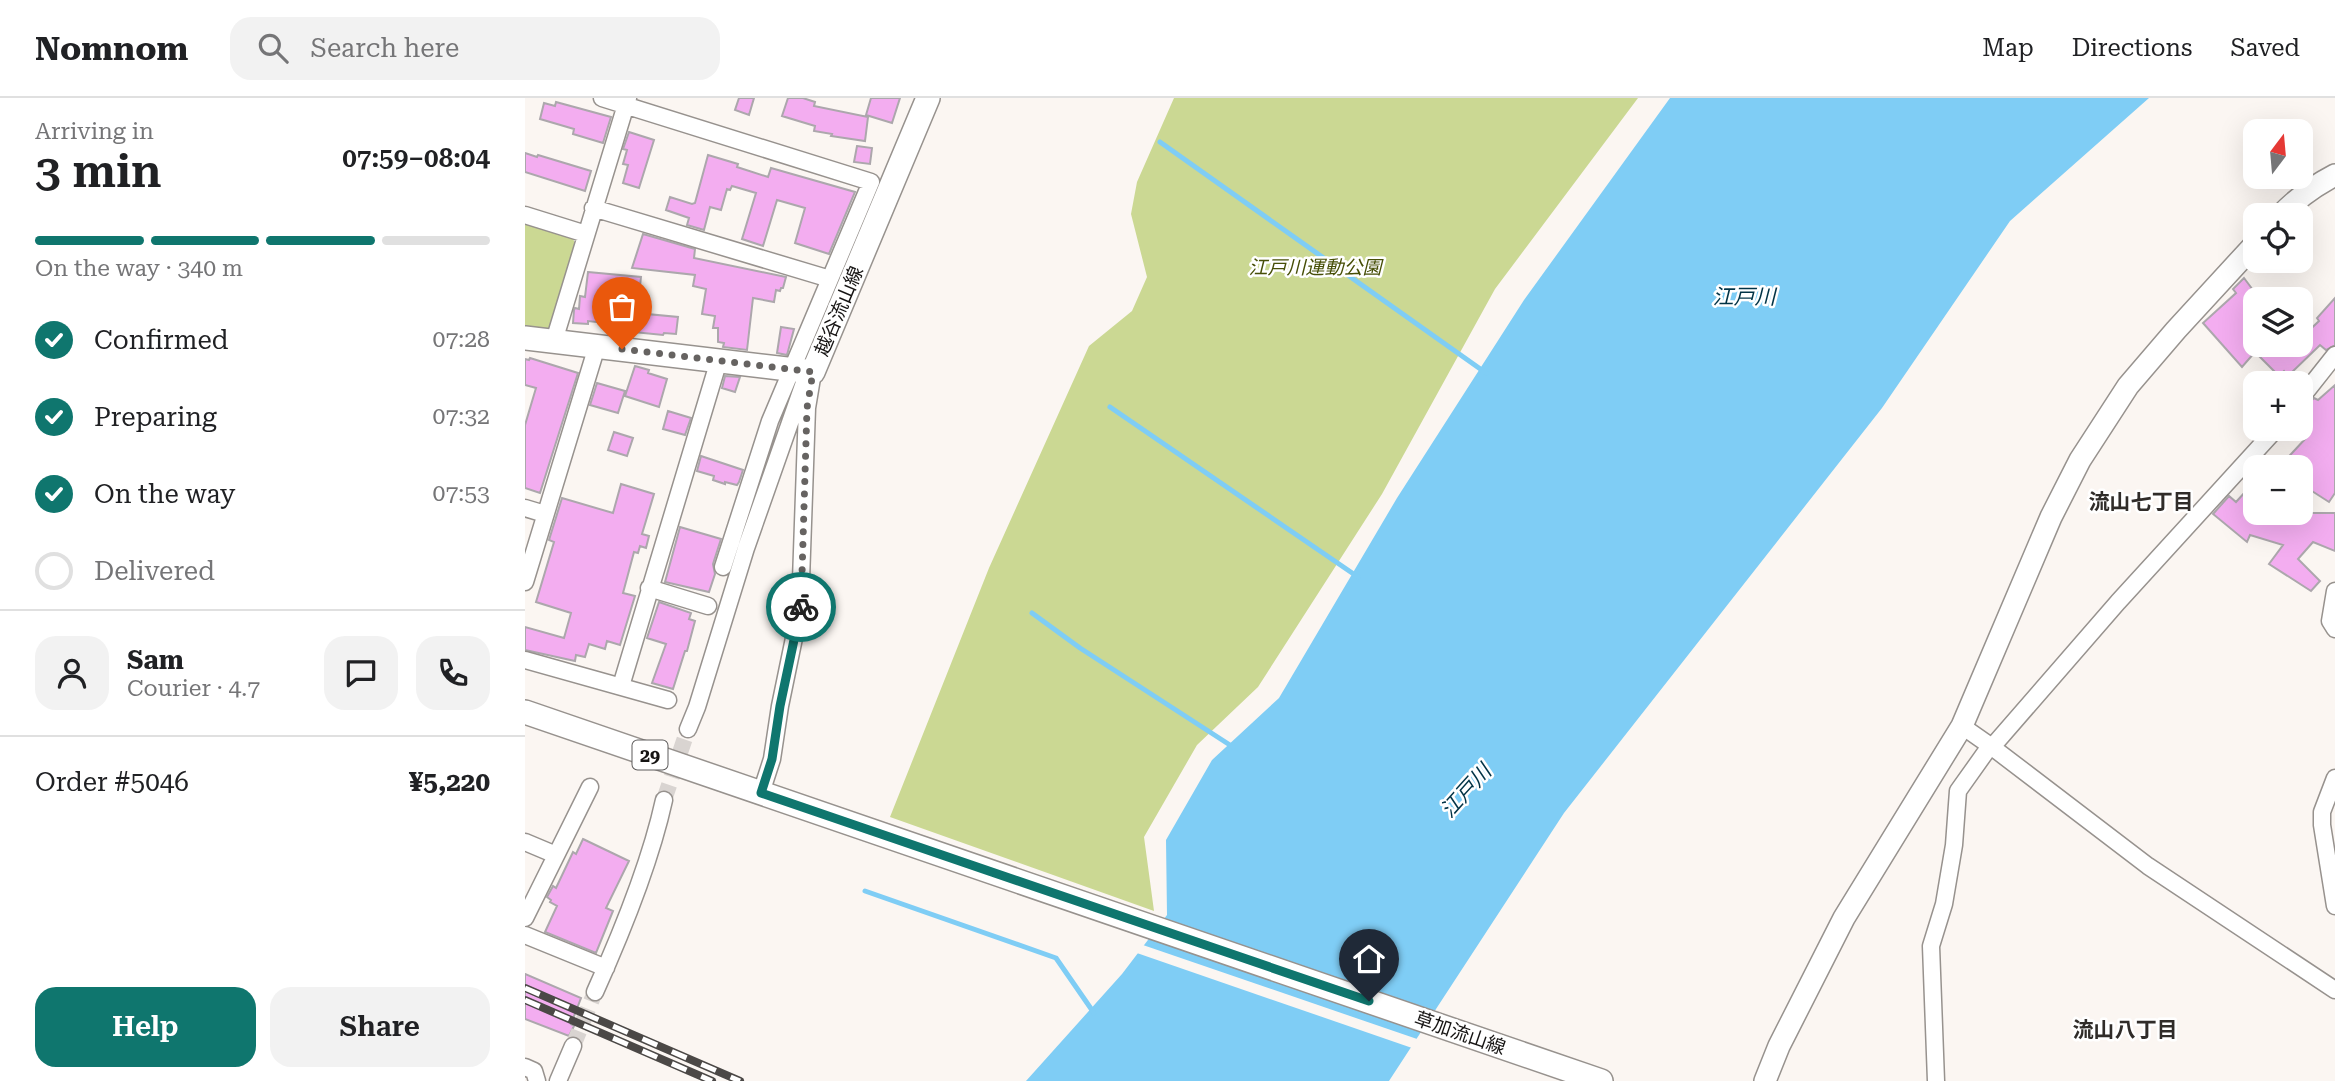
<!DOCTYPE html>
<html lang="en">
<head>
<meta charset="utf-8">
<style>
	:root { --surface:#fff; --page:#f2f2f2; --text:#202124; --muted:#757577; --line:#e0e0e0; --accent:#0f766e }
	body { margin:0; font-family:"Roboto Serif","Noto Sans JP",serif; background:var(--page); color:var(--text); height:100vh; display:flex; flex-direction:column; font-size:26px; white-space:nowrap }
	* { box-sizing:border-box; margin:0 }
	p { font-size:23px; color:var(--muted) }
	.icon { flex:none; width:38px; height:38px; fill:none; stroke:currentColor; stroke-width:2; stroke-linecap:round; stroke-linejoin:round }
	.map { position:relative; flex:1; overflow:hidden }
	.drawer { display:flex; flex-direction:column; background:var(--surface); width:525px }
	.drawer>* { flex:none }
	.needle { width:46px; rotate:16deg }
	.controls { position:absolute; left:1718px; top:21px; display:grid; gap:14px }
	.controls a { display:grid; place-items:center; width:70px; height:70px; border-radius:14px; background:var(--surface); box-shadow:0 7px 28px #0002; font-size:35px }
	.pin { position:absolute; display:grid; place-items:center; width:60px; height:60px; color:#fff; margin:-72px -30px; border-radius:50% 50% 50% 0; rotate:-45deg; box-shadow:0 0 7px #0007 }
	.pin .icon { rotate:45deg }
	.courier { position:absolute; display:grid; place-items:center; width:70px; height:70px; margin:-35px; border:5px solid #0f766e; border-radius:50%; background:#fff; color:#222; box-shadow:0 2px 9px #0007 }
	.summary em { font-style:normal; font-weight:600 }
	.summary div { display:flex; flex-direction:column-reverse }
	.summary { display:flex; align-items:center; justify-content:space-between; height:119px; padding:0 35px }
	h1 { font-size:46px; font-weight:600; line-height:52px }
	.bar { display:grid; grid-template-columns:repeat(4,1fr); gap:10px 7px; align-content:center; height:84px; padding:0 35px }
	.bar i { height:9px; border-radius:5px; background:var(--line) }
	.bar .current { background:var(--accent) }
	.bar p { grid-column:span 4 }
	.line { display:flex; align-items:center; gap:18px; padding:0 35px; border-top:2px solid var(--line) }
	.line div { flex:1 }
	.round { display:grid; place-items:center; flex:none; width:74px; height:74px; border-radius:21px; background:var(--page) }
	ol { padding:0 35px; list-style:none }
	li { display:flex; align-items:center; gap:21px; height:77px }
	li p { margin-inline-start:auto }
	li .icon { padding:7px; border-radius:50%; background:var(--accent); color:#fff; stroke-width:4 }
	li:last-child { color:var(--muted) }
	li i { width:38px; height:38px; border:4px solid var(--line); border-radius:50% }
	.cta { display:flex; gap:14px; margin-top:auto; padding:14px 35px }
	.cta a { flex:1; height:80px; border-radius:21px; background:var(--accent); color:#fff; font-size:28px; font-weight:600; line-height:80px; text-align:center }
	.cta a+a { background:var(--page); color:var(--text) }
	header { display:flex; align-items:center; gap:42px; box-sizing:border-box; height:98px; padding:0 35px; background:var(--surface); border-bottom:2px solid var(--line) }
	header strong { font-size:33px }
	nav { display:flex; gap:38px; margin-inline-start:auto; font-size:24px }
	.search { width:490px; height:63px; background:var(--page); display:flex; align-items:center; gap:18px; box-sizing:border-box; padding:0 24px; border-radius:21px; color:var(--muted); font-size:26px }
	main { display:flex; flex:1; min-height:0 }
	.map>svg:first-child { display:block }
	.green { fill:#cbd893 }
	.water { fill:#7fcdf5 }
	.pier { fill:#fbf6f2 }
	.lines { fill:none; stroke-linecap:round; stroke-linejoin:round }
	.stream { stroke:#7fcdf5; stroke-width:5 }
	.building { fill:#f3adf0; stroke:#aca7ac; stroke-width:2 }
	.street-tunnel { stroke:#d9d4d1; stroke-width:16; stroke-dasharray:16 8; stroke-linecap:butt }
	.street-casing { stroke:#97928e; stroke-width:19 }
	.secondary-casing { stroke:#97928e; stroke-width:24 }
	.primary-casing { stroke:#97928e; stroke-width:26 }
	.street { stroke:#fff; stroke-width:16 }
	.secondary { stroke:#fff; stroke-width:21 }
	.primary { stroke:#fff; stroke-width:23 }
	.rail-casing { stroke:#4b4846; stroke-width:8 }
	.rail { stroke:#fff; stroke-width:5; stroke-dasharray:16; stroke-linecap:butt }
	.done { stroke:#666361; stroke-width:7; stroke-dasharray:0 12.6 }
	.route { stroke:#0f766e; stroke-width:9 }
	.labels { text-anchor:middle; dominant-baseline:central; stroke-width:5; stroke-linejoin:round; paint-order:stroke }
	.shield { fill:#fff; stroke:#5c5a5a; stroke-width:2 }
	.shield-label { font-size:18px; font-weight:bold; fill:#161413 }
	.park-label { font-size:19px; font-style:italic; fill:#474f07; stroke:#fff }
	.street-label { font-size:19px; fill:#161413; stroke:#fff }
	.water-label { font-size:21px; font-style:italic; fill:#013346; stroke:#fff }
	.neighbourhood-label { font-size:21px; font-weight:bold; fill:#302c29; stroke:#fff }
</style>
</head>
<body>
<header>
<strong>Nomnom</strong>
<div class="search"><svg class="icon" aria-label="search" viewBox="0 0 24 24"><circle cx="10" cy="10" r="6"/><path d="M15 15l6 6"/></svg>Search here</div>
<nav><a>Map</a><a>Directions</a><a>Saved</a></nav>
</header>
<main>
<section class="drawer">
<div class="summary"><div><h1>3 min</h1><p>Arriving in</p></div><em>07:59–08:04</em></div>
<div class="bar"><i class="current"></i><i class="current"></i><i class="current"></i><i></i><p>On the way · 340 m</p></div>
<ol>
<li><svg class="icon" aria-label="check" viewBox="0 0 24 24"><path d="M5 12l5 5 9-10"/></svg>Confirmed<p>07:28</p></li>
<li><svg class="icon" aria-label="check" viewBox="0 0 24 24"><path d="M5 12l5 5 9-10"/></svg>Preparing<p>07:32</p></li>
<li><svg class="icon" aria-label="check" viewBox="0 0 24 24"><path d="M5 12l5 5 9-10"/></svg>On the way<p>07:53</p></li>
<li><i></i>Delivered</li>
</ol>
<div class="line" style="height:126px"><a class="round"><svg class="icon" aria-label="person" viewBox="0 0 24 24"><circle cx="12" cy="8" r="4"/><path d="M4 21q1-7 8-7t8 7"/></svg></a><div><b>Sam</b><p>Courier · 4.7</p></div><a class="round"><svg class="icon" aria-label="chat" viewBox="0 0 24 24"><path d="M4 5h16v11H9l-5 4z"/></svg></a><a class="round"><svg class="icon" aria-label="phone" viewBox="0 0 24 24"><path d="M5 4h4l2 5-3 2q2 4 5 5l2-3 5 2v4C11 20 4 13 5 4z"/></svg></a></div>
<div class="line" style="height:91px"><div>Order #5046</div><b>¥5,220</b></div>
<div class="cta"><a>Help</a><a>Share</a></div>
</section>
<div class="map">
<svg width="1810" height="983" viewBox="0 0 1810 983">
	<rect width="100%" height="100%" fill="#fbf6f2"/>
	<path class="green" d="M649,0H1113L970,191L857,396L733,589L672,647L619,739L629,813L365,719L464,470L564,248L607,213L622,179L606,116L612,84Z
		M0,124L47,139L50,145L25,229L17,234L0,232Z"/>
	<path class="water" d="M1145,0H1624L1485,123L1357,310L1039,715L864,983H501L597,876L642,817L641,742L687,662L754,600L872,400L999,202Z"/>
	<path class="pier" d="M615,846L895,942L890,951L609,854Z"/>
	<g class="lines">
		<path class="stream" d="M635,44L961,275
			M585,309L833,479
			M507,515L555,550L708,649
			M340,793L531,860L569,915"/>
	</g>
	<path class="building" d="M214,0H229L224,17L210,12Z
		M263,0H278L290,4L289,8L343,19L340,43L306,38L307,36L289,33L290,28L257,18Z
		M346,0H375L367,25L341,17Z
		M31,4L86,19L78,45L48,36L49,31L15,21L19,5L30,8Z
		M104,34L129,42L114,90L98,85L103,67L98,66L102,52L98,51Z
		M332,48L347,50L345,66L329,64Z
		M0,55L12,59L13,57L66,73L60,93L0,74Z
		M183,57L213,66L212,69L243,79L246,70L330,94L304,156L270,145L280,110L252,102L238,148L217,141L231,95L207,88L205,92L202,91L196,112L185,109L179,132L162,127L164,120L141,112L145,99L167,106L170,105Z
		M118,136L170,151L169,160L261,179L258,190H256L255,193L251,192L249,204L228,200L222,252L198,249L199,245L193,244V230H188L190,218L177,216L181,191L168,188L170,177L107,170Z
		M63,174L116,179L112,215L153,219L151,236L139,235L138,237L89,232V226L63,223V226L48,225L49,212L50,210L54,211L55,198L60,199Z
		M1719,180L1731,196V247H1776V240L1794,223L1792,220L1810,200V247L1801,252L1795,247L1763,278L1759,273L1754,278L1730,254L1717,269L1678,225L1711,195L1708,191Z
		M256,229L269,231L262,257L252,255Z
		M5,260L53,275L15,395L0,390V327L11,290L0,287V261L4,262Z
		M110,268L124,272L123,275L142,281L134,309L100,298Z
		M200,278L215,279L210,294L197,290Z
		M72,285L100,293L93,315L65,307Z
		M1810,287V395L1804,404L1776,386V369H1754L1781,340L1776,336V313L1789,300L1793,302Z
		M143,313L166,320L160,337L138,331Z
		M89,334L108,340L102,358L83,352Z
		M176,358L218,372L214,384L212,387L200,384V386L188,382L189,378L172,373Z
		M1731,382V415H1810V453L1788,444L1773,461L1795,483L1786,493L1744,466L1758,447L1725,437L1722,444L1688,416L1704,398L1711,404Z
		M96,386L129,396L117,436L124,438L121,450L115,448L113,455L109,454L98,495L110,498L95,547L82,543L80,551L64,546L60,559L51,557L50,563L0,552V529L39,540L46,515L11,504L29,444L24,442L37,400L88,415Z
		M155,429L196,441L188,466L190,476L184,494L140,484Z
		M134,504L166,515L164,521L170,523L162,553H160L148,591L127,585L141,546L122,540Z
		M58,741L104,763L81,810L88,813L71,855L20,834L32,808L25,804L26,802L22,799L28,788L31,790L48,754L51,756Z
		M0,876L56,900L46,926L49,928L44,938L0,921Z"/>
	<g class="lines">
		<path class="street-tunnel" d="M139,702L163,631
			M48,948L70,894"/>
		<g class="street-casing">
			<path id="street" d="M77,0L346,84L245,323L198,469
				M68,110L305,181
				M0,117L61,136
				M29,243L103,0
				M1776,300L1810,257
				M0,410L20,416
				M0,484L72,248
				M124,490L183,508
				M1810,493L1805,523L1810,531
				M0,562L143,602
				M96,588L194,262
				M1437,628L1467,649L1623,768L1810,892
				M163,631L172,609L221,450L280,282
				M1467,649L1593,504L1751,331
				M1810,680L1797,714V727L1810,808
				M236,695L247,661L255,608L275,511L282,310L288,274
				M0,744L31,757
				M0,820L65,689
				M0,837L81,870
				M70,894C97,834 125,766 139,702
				M0,969L9,973L12,983
				M33,983L48,948
				M1411,983L1406,848L1419,806L1429,747L1433,693L1465,648"/>
		</g>
		<g class="secondary-casing">
			<path id="secondary" d="M1756,117C1772,100 1789,88 1810,77
				M1240,983L1254,948L1319,820L1437,628L1526,419L1555,362L1603,288L1651,232L1731,145"/>
		</g>
		<g class="primary-casing">
			<path id="primary" d="M0,240L288,274L403,0
				M0,614L1076,983"/>
		</g>
		<use href="#street" class="street"/>
		<use href="#secondary" class="secondary"/>
		<use href="#primary" class="primary"/>
		<g class="rail-casing">
			<path id="rail" d="M0,890L215,983
				M0,902L187,983"/>
		</g>
		<use href="#rail" class="rail"/>
	</g>
	<g class="lines">
		<path class="done" d="M97,251L288,274L282,310L276,509"/>
		<path class="route" d="M276,509L255,608L247,661L236,695L844,903"/>
	</g>
	<g class="labels">
		<rect class="shield" x="107.5" y="642.5" width="35" height="29" rx="5"/>
		<g class="shield-label">
			<text x="125" y="657">29</text>
		</g>
		<g class="park-label">
			<text x="790" y="169">江戸川運動公園</text>
		</g>
		<g class="street-label">
			<text transform="translate(314 213) rotate(-67)">越谷流山線</text>
			<text transform="translate(935 935) rotate(19)">草加流山線</text>
		</g>
		<g class="water-label">
			<text x="1219" y="199">江戸川</text>
			<text transform="translate(941 693) rotate(-48)">江戸川</text>
		</g>
		<g class="neighbourhood-label">
			<text x="1616" y="404">流山七丁目</text>
			<text x="1600" y="932">流山八丁目</text>
		</g>
	</g>
</svg>
<div class="controls">
<a><svg class="needle" viewBox="-14 -14 28 28"><path d="M0-13l5 13h-10z" fill="#e53935"/><path d="M0 13l5-13h-10z" fill="#757577"/></svg></a>
<a><svg class="icon" aria-label="locate" viewBox="0 0 24 24"><circle cx="12" cy="12" r="6"/><path d="M12 2v4M12 18v4M2 12h4M18 12h4"/></svg></a>
<a><svg class="icon" aria-label="layers" viewBox="0 0 24 24"><path d="M12 4l9 5-9 5-9-5zM3 14l9 5 9-5"/></svg></a>
<a>+</a>
<a>−</a>
</div>
<div class="pin" style="left:97px;top:251px;background:#ea580c"><svg class="icon" aria-label="bag" viewBox="0 0 24 24"><path d="M5 8h14l-1 12H6zM9 8a3 3 0 0 1 6 0"/></svg></div>
<div class="pin" style="left:844px;top:903px;background:#1f2937"><svg class="icon" aria-label="home" viewBox="0 0 24 24"><path d="M3 11l9-7 9 7M6 9v11h12V9"/></svg></div>
<div class="courier" style="left:276px;top:509px"><svg class="icon" aria-label="bike" viewBox="0 0 24 24"><circle cx="6" cy="16" r="4"/><circle cx="18" cy="16" r="4"/><path d="M6 16l4-8h5l3 8M10 8l3 8H6M13 5h3"/></svg></div>
</div>
</main>
</body>
</html>
